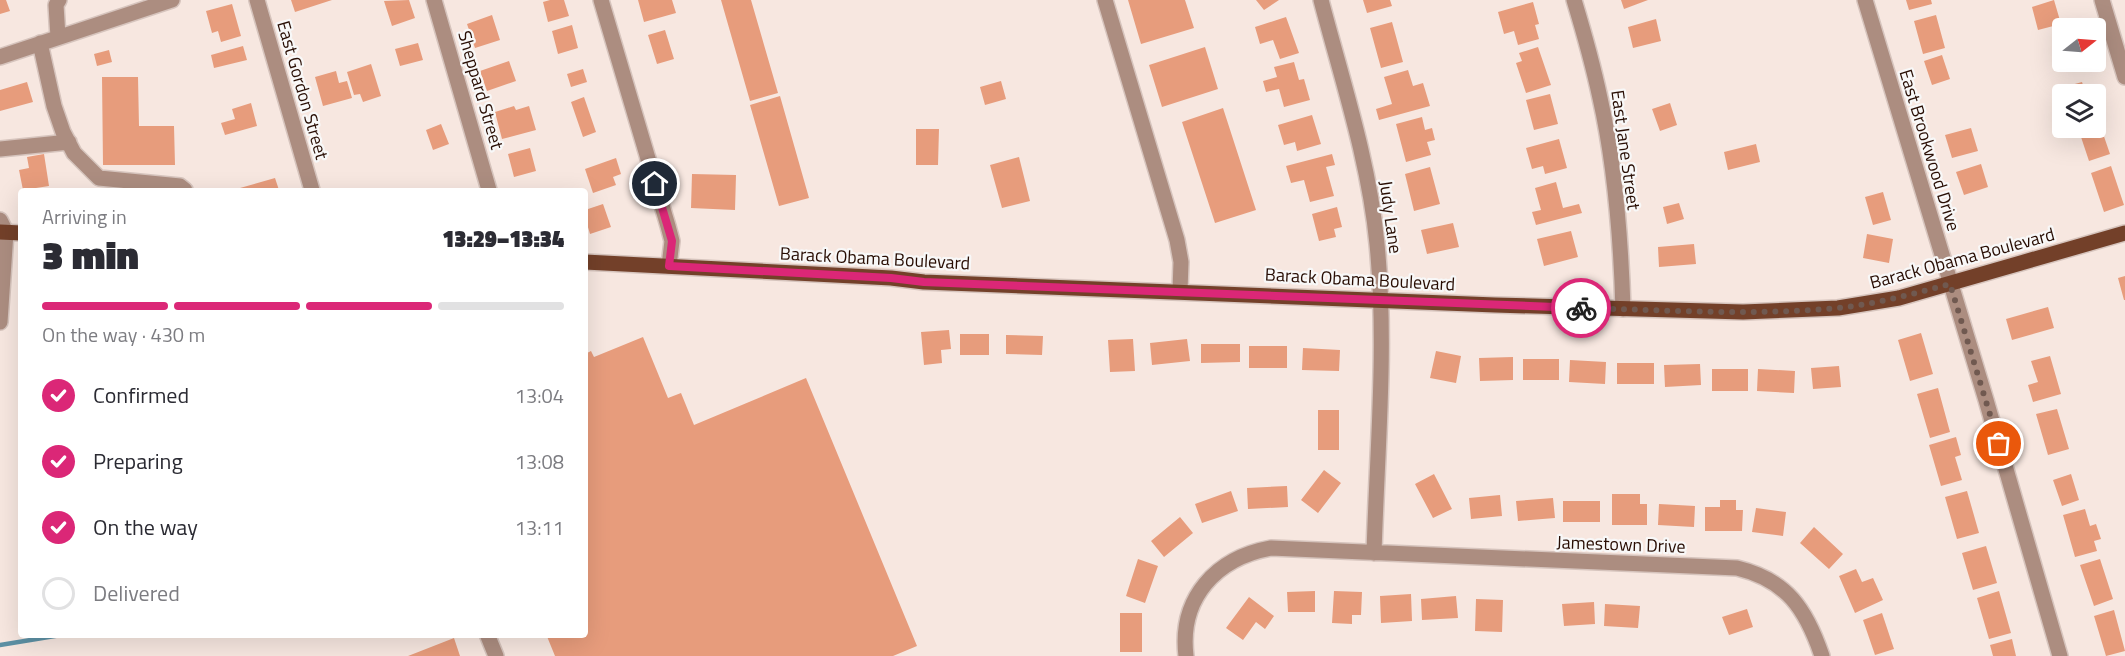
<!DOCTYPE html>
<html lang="en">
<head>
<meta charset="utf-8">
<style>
	:root { --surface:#fff; --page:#f7f7f7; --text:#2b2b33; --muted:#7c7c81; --line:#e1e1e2; --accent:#db2777 }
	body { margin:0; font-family:"Titillium Web",sans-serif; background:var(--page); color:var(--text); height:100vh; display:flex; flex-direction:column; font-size:22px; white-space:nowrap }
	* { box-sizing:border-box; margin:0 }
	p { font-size:20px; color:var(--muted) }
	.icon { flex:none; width:33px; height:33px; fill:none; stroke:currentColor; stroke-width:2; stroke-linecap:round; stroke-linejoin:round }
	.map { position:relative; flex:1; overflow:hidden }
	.details { position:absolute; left:18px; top:188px; width:570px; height:450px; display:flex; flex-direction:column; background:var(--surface); border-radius:6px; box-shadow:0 6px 24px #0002 }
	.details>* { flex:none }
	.needle { width:39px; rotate:73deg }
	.fabs { position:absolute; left:2052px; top:18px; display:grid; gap:12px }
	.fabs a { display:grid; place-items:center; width:54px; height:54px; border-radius:6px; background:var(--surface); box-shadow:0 6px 24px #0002; font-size:30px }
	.pin { position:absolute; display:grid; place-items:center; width:51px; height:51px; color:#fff; margin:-26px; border:3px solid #fff; border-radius:50%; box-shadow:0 2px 6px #0007 }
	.courier { position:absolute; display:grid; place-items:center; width:60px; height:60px; margin:-30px; border:4px solid #db2777; border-radius:50%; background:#fff; color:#222; box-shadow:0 2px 8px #0007 }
	.summary em { font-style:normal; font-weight:800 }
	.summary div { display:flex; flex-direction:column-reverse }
	.summary { display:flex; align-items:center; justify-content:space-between; height:102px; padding:0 24px }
	h1 { font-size:39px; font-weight:800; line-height:45px }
	.bar { display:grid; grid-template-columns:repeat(4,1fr); gap:9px 6px; align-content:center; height:72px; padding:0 24px }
	.bar i { height:8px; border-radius:4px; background:var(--line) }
	.bar .selected { background:var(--accent) }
	.bar p { grid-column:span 4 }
	ol { padding:0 24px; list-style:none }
	li { display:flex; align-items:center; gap:18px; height:66px }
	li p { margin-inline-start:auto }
	li .icon { padding:6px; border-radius:50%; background:var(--accent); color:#fff; stroke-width:4 }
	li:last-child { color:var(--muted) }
	li i { width:33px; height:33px; border:3px solid var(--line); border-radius:50% }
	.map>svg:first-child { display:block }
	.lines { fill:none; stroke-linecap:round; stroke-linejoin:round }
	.stream { stroke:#5d91a5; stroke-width:4.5 }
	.building { fill:#e79c7c }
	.minor-casing { stroke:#d6c4bd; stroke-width:18 }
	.major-casing { stroke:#d6c4bd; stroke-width:18 }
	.minor { stroke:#ac8d80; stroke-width:15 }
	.major { stroke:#734029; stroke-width:15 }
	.done { stroke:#705950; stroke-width:6; stroke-dasharray:0 10.8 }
	.route { stroke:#db2777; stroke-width:8 }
	.labels { text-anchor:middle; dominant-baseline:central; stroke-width:4.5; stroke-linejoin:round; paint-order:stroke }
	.street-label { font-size:18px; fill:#280d03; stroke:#f8f8f8 }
</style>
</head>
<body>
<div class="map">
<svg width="2125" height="656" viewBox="0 0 2125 656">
	<rect width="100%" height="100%" fill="#f7e7e0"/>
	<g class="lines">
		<path class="stream" d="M0,645L67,634"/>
	</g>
	<path class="building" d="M0,0H6L10,11L0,14Z
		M291,0H332L295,12Z
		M409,0L415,18L392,26L384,1Z
		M550,0H564L569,16L548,22L543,2Z
		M638,0H672L676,13L644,22Z
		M721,0H751L778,93L750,101Z
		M1128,0H1185L1194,28L1141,44Z
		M1256,0H1279L1264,10Z
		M1363,0H1390L1392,6L1367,13Z
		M1621,0H1648L1624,9Z
		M1906,0H1931L1932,4L1909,10Z
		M2054,0L2061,24L2038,30L2032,7Z
		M1533,2L1539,24L1535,25L1539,39L1518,45L1514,31L1504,34L1498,12Z
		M232,4L241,36L221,42L218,31L212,33L206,11Z
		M492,15L500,40L475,48L467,24Z
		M1936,15L1945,48L1923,54L1914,21Z
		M1286,17L1299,53L1280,59L1273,40L1260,44L1255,27Z
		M1656,19L1661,41L1633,48L1628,27Z
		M1392,22L1403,62L1381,68L1370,28Z
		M572,25L578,48L558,54L552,31Z
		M665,30L674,59L657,64L648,35Z
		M418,43L423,60L400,66L395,49Z
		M243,46L247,60L214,68L211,55Z
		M2062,46V62H2080L2081,65L2063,72L2055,49Z
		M1205,47L1218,89L1162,107L1149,65Z
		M1538,47L1551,85L1526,93L1516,63L1522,61L1519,53Z
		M109,50L112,62L97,66L94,54Z
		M1942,55L1950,79L1932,85L1924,61Z
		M509,61L516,81L487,91L480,71Z
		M1294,62L1299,80L1304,79L1310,100L1284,107L1279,89L1266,92L1263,81L1277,77L1274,67Z
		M371,64L381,96L363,102L360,94L354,95L347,72Z
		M583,69L587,82L571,87L567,74Z
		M1408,70L1413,86L1423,83L1430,106L1379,120L1376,109L1392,104L1384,77Z
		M336,71L339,83L347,81L352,98L323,106L315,77Z
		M102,77H138L139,126H174L175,165H103Z
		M1001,81L1006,99L985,105L980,87Z
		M27,82L33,102L0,111V90Z
		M2082,82L2086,94H2066L2064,87Z
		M1550,94L1558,124L1534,130L1526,100Z
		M780,96L809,198L779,206L750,105Z
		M584,97L596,132L583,137L571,102Z
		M251,103L257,126L225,135L221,123L235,119L232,109Z
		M1670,103L1677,125L1660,131L1652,109Z
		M514,106L516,110L529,106L536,130L502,139L495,112Z
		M1223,108L1256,210L1215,223L1182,122Z
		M1312,115L1321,144L1297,151L1295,142L1284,145L1278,125Z
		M2097,116L2110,154L2089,161L2078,128H2096V117Z
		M1422,117L1425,130L1432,128L1435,140L1427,142L1431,155L1406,162L1396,124Z
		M441,124L449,144L433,150L426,130Z
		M1971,128L1978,151L1952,158L1945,135Z
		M916,129H939L938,165H916Z
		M1559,139L1567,168L1545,174L1543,166L1532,169L1526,148Z
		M1756,144L1760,162L1728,170L1724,152Z
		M530,148L536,171L514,177L508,154Z
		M44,154L49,186L23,190L19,170L29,168L27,157Z
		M1332,154L1335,165L1326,167L1334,196L1310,202L1304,180L1291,183L1286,166Z
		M1019,157L1030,201L1002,208L990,165Z
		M616,158L621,174L613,177L616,185L593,193L585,169Z
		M1981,164L1988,187L1964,195L1956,172Z
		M2111,166L2124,205L2104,212L2091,173Z
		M1430,167L1440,204L1414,211L1405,174Z
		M692,174L736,175L735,210L691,208Z
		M275,178L279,190H241L240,188Z
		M1556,182L1563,208L1579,204L1582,213L1536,225L1532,212L1541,210L1535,188Z
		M1883,192L1891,220L1873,225L1865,197Z
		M1679,203L1684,219L1667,224L1663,207Z
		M603,204L611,227L590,234L585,217V210Z
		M1337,207L1342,227L1334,229L1336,237L1319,241L1312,214Z
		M1453,223L1459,247L1427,254L1421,230Z
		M1571,231L1578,257L1544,266L1537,239Z
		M1867,234L1893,239L1889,263L1863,258Z
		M1694,244L1696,264L1659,267L1658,247Z
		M2125,276V300H2124L2118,278Z
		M2048,307L2054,328L2012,340L2006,319Z
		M949,330L951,349L941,350L942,363L924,365L921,332Z
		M1921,333L1933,374L1910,381L1898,340Z
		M960,334H989V355H960Z
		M1006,335L1043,336L1042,355L1006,354Z
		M643,337L668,398L681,393L694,425L806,378L917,646L893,656H555L546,634H585V354L591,351L594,357Z
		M1133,339L1135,371L1110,372L1108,340Z
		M1187,339L1190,361L1152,365L1150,343Z
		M1201,344H1240V362L1201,363Z
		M1249,346H1287V368H1249Z
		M1303,348L1340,350L1339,371L1302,370Z
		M1436,351L1461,356L1456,383L1430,378Z
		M2050,356L2061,394L2033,402L2028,385L2038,382L2031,361Z
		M1513,357V380L1480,381L1479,358Z
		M1523,359H1559V380H1523Z
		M1570,360L1606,362L1605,384L1569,382Z
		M1617,363H1654V384H1617Z
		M1700,364L1701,385L1665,387L1664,365Z
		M1839,366L1841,387L1813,389L1811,368Z
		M1712,369H1748V391H1712Z
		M1758,369L1795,371L1794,393L1757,391Z
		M1938,388L1950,432L1930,438L1917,394Z
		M2057,409L2069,449L2048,455L2036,414Z
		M1318,410H1339V450H1318Z
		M1956,437L1961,455L1955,457L1962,480L1941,486L1929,445Z
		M1324,470L1341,483L1318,513L1301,500Z
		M1434,474L1452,509L1433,518L1415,484Z
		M2071,474L2079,500L2062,506L2053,480Z
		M1287,486L1288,507L1248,509L1247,488Z
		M1231,491L1238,511L1202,523L1195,504Z
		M1967,491L1979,533L1957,539L1945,497Z
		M1612,494H1640V504H1647V525H1612Z
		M1500,495L1502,516L1471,519L1469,498Z
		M1553,498L1555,518L1518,521L1516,501Z
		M1720,500H1736V510H1743L1742,531H1705V507H1720Z
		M1563,501H1600V522H1563Z
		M1659,504L1695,506L1694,527L1658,525Z
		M1756,508L1786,512L1783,536L1752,532Z
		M2085,509L2090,526L2096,524L2101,539L2094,541L2097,551L2075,557L2063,515Z
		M1180,517L1193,533L1164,557L1151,541Z
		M1814,527L1843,554L1829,569L1800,543Z
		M1986,546L1997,583L1973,590L1962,553Z
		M1138,559L1158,566L1145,603L1126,596Z
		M2100,559L2113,599L2094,606L2080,565Z
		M1856,569L1862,582L1873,578L1883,600L1855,613L1839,576Z
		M1315,591V612H1288L1287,592Z
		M1334,591L1362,592L1361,615H1352V624L1332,623Z
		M1999,591L2011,633L1989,639L1977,598Z
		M1411,594L1412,621L1381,623L1380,596Z
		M1456,596L1458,618L1422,620L1421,599Z
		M1249,597L1274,616L1265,629L1256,622L1243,640L1226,628Z
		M1476,599L1503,600L1502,632L1475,631Z
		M1594,602L1595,624L1564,626L1562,604Z
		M1605,604L1640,606L1638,628L1604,626Z
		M1747,609L1753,627L1729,635L1722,617Z
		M2114,610L2125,651L2106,656L2094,616Z
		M1120,613H1142V652H1120Z
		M1882,613L1894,649L1875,655L1863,620Z
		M454,638L460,656H408Z
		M2012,639L2016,656H1993L1990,645Z"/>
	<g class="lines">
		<g class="minor-casing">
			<path id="minor" d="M257,0L312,190
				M434,0L489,190
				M601,0L668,226L672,241L669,266
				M1105,0L1177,240L1181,262L1180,291
				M1321,0C1342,80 1369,161 1377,244C1387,346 1377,450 1374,553
				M1574,0C1584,33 1593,65 1600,98C1615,164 1621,242 1623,309
				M1865,0L1986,400L2060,656
				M2102,0L2125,77
				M58,37L56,5L59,0
				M40,43L54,106L63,132L74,153L99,178L180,186L185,190
				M0,57L172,0
				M0,149L69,142
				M0,220L6,232L0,322
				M487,634L496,656
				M1186,656C1179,598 1216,558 1271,548L1737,568C1787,580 1806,609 1822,656"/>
		</g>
		<g class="major-casing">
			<path id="major" d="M0,232L21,233
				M585,262L891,278L924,282L1495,305L1743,312L1838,308L1899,298L2125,233"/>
		</g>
		<use href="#minor" class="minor"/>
		<use href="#major" class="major"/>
	</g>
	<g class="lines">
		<path class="done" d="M1581,308C1666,310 1753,316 1838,308C1876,304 1913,294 1950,284L1999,444"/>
		<path class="route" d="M655,184L672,241L669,266L891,278L924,282L1581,308"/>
	</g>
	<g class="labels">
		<g class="street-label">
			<text transform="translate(303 90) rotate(74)">East Gordon Street</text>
			<text transform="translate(481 90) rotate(74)">Sheppard Street</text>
			<text transform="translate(1626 150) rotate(82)">East Jane Street</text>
			<text transform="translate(1930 150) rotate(73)">East Brookwood Drive</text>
			<text transform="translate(1391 217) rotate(82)">Judy Lane</text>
			<text transform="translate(875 258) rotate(3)">Barack Obama Boulevard</text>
			<text transform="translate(1962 258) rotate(-15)">Barack Obama Boulevard</text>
			<text transform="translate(1360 279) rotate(3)">Barack Obama Boulevard</text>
			<text transform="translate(1621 544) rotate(2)">Jamestown Drive</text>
		</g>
	</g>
</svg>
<div class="fabs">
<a><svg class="needle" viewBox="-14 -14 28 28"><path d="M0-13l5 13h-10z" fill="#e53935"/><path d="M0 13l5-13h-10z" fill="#7c7c81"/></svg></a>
<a><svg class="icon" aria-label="layers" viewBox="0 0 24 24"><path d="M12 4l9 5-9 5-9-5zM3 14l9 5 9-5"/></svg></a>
</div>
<div class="pin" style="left:1999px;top:444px;background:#ea580c"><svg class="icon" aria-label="bag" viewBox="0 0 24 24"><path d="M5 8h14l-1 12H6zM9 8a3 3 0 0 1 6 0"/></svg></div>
<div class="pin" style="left:655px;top:184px;background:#1f2937"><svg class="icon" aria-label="home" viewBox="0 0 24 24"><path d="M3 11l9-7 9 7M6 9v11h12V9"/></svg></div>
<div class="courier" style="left:1581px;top:308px"><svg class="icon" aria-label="bike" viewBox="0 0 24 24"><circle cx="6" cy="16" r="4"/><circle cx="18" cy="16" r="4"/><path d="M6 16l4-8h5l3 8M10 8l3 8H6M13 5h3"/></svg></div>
<section class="details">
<div class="summary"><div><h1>3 min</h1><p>Arriving in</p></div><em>13:29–13:34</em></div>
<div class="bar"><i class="selected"></i><i class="selected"></i><i class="selected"></i><i></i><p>On the way · 430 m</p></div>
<ol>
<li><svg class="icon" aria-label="check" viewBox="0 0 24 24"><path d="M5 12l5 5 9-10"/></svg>Confirmed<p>13:04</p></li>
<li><svg class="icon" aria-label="check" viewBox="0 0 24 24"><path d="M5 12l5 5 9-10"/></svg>Preparing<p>13:08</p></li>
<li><svg class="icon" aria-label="check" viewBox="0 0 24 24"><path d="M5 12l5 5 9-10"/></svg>On the way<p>13:11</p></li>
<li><i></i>Delivered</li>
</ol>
</section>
</div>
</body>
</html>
